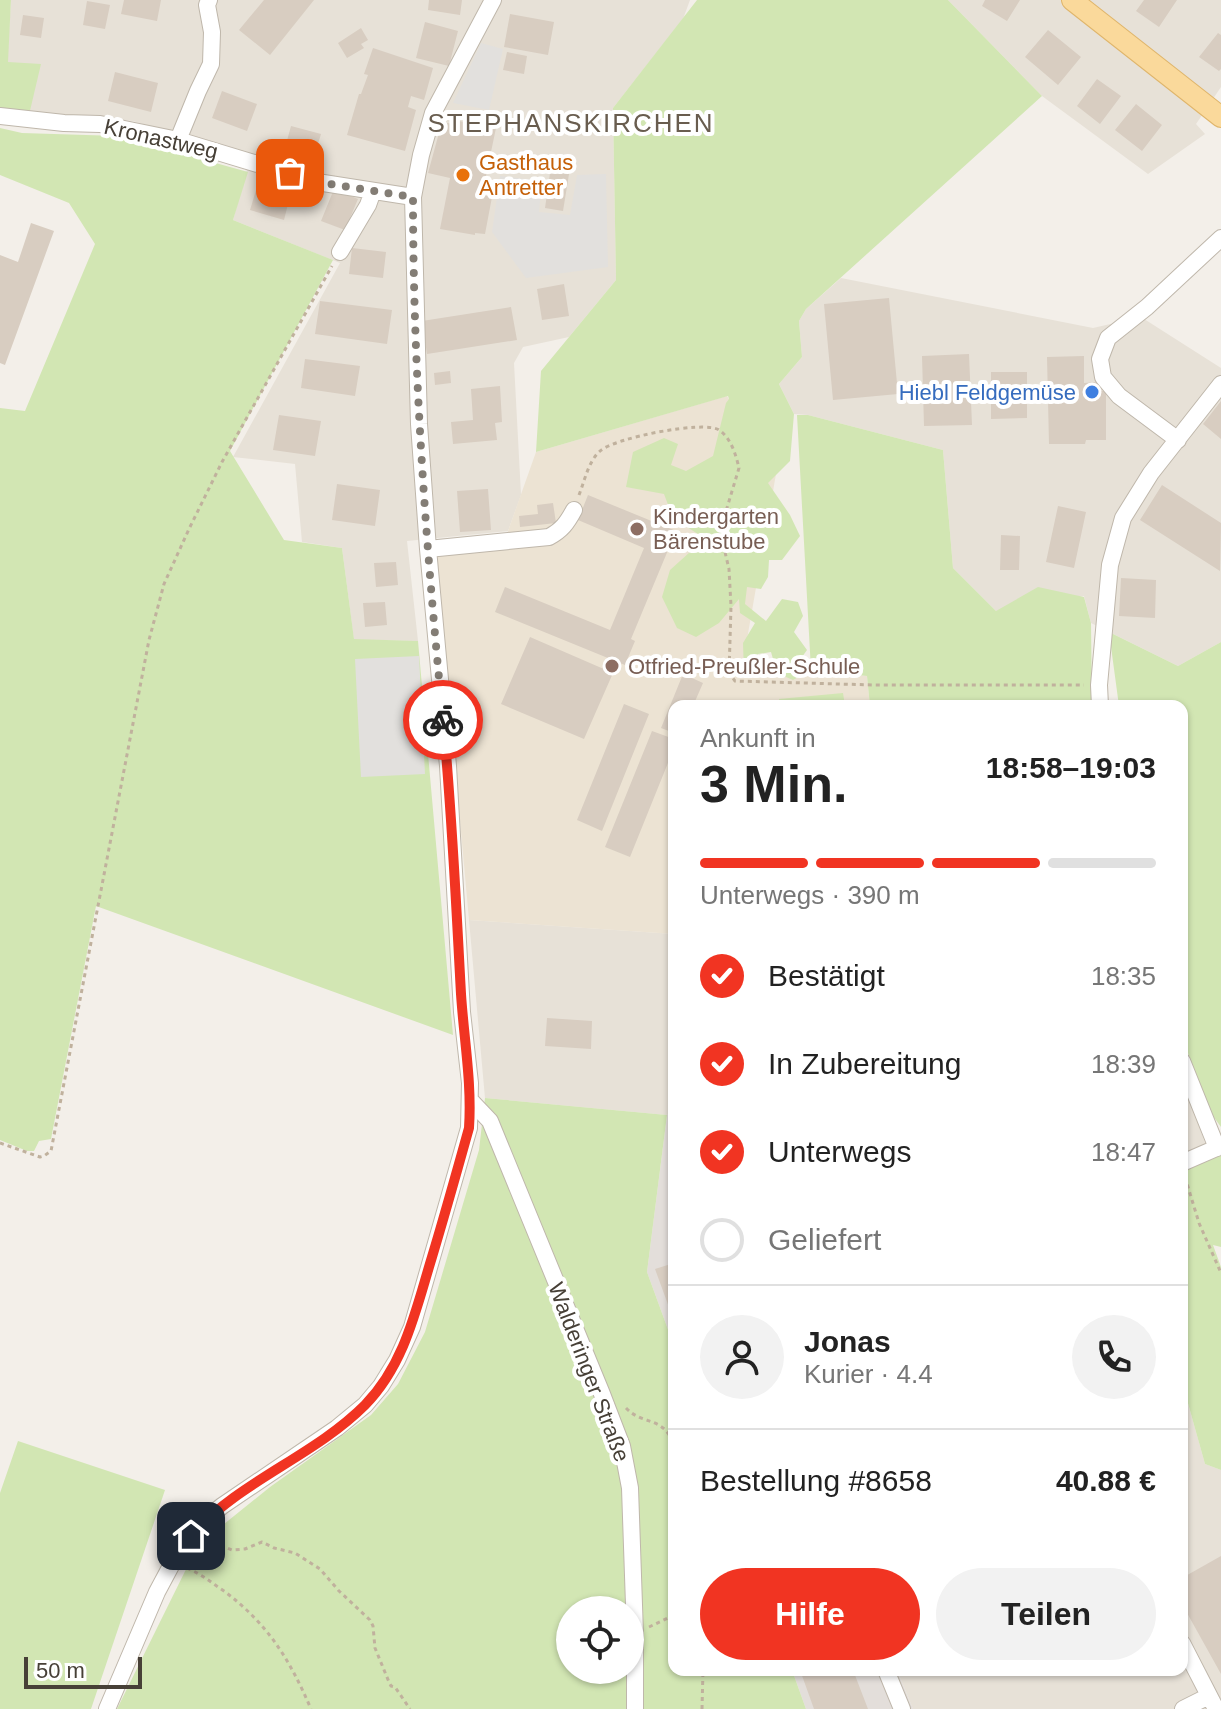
<!DOCTYPE html>
<html lang="de">
<head>
<meta charset="utf-8">
<style>
	:root { --surface:#fff; --page:#f2f2f2; --text:#222; --muted:#767676; --line:#e0e0e0; --accent:#f13422 }
	body { margin:0; font-family:Helvetica,sans-serif; background:var(--page); color:var(--text); height:100vh; display:flex; flex-direction:column; font-size:30px; white-space:nowrap }
	* { box-sizing:border-box; margin:0 }
	p { font-size:26px; color:var(--muted) }
	.icon { flex:none; width:44px; height:44px; fill:none; stroke:currentColor; stroke-width:2; stroke-linecap:round; stroke-linejoin:round }
	.map { position:relative; flex:1; overflow:hidden }
	.sheet { position:absolute; left:668px; top:700px; width:520px; height:976px; display:flex; flex-direction:column; background:var(--surface); border-radius:16px; box-shadow:0 2px 6px #0004 }
	.sheet>* { flex:none }
	.tools { position:absolute; left:556px; top:1596px; display:grid; gap:16px }
	.tools a { display:grid; place-items:center; width:88px; height:88px; border-radius:50%; background:var(--surface); box-shadow:0 2px 6px #0004; font-size:40px }
	.scale { position:absolute; left:24px; bottom:20px; width:118px; box-sizing:border-box; padding-left:8px; border:4px solid #474037; border-top:0; font-size:22px; line-height:28px; white-space:nowrap; color:#474037; -webkit-text-stroke:6px #fff; paint-order:stroke }
	.pin { position:absolute; display:grid; place-items:center; width:68px; height:68px; color:#fff; margin:-34px; border-radius:16px; box-shadow:0 4px 12px #0006 }
	.courier { position:absolute; display:grid; place-items:center; width:80px; height:80px; margin:-40px; border:6px solid #f13422; border-radius:50%; background:#fff; color:#222; box-shadow:0 2px 10px #0007 }
	.overview em { font-style:normal; font-weight:800 }
	.overview div { display:flex; flex-direction:column-reverse }
	.overview { display:flex; align-items:center; justify-content:space-between; height:136px; padding:0 32px }
	h1 { font-size:52px; font-weight:800; line-height:60px }
	.bar { display:grid; grid-template-columns:repeat(4,1fr); gap:12px 8px; align-content:center; height:96px; padding:0 32px }
	.bar i { height:10px; border-radius:6px; background:var(--line) }
	.bar .on { background:var(--accent) }
	.bar p { grid-column:span 4 }
	.line { display:flex; align-items:center; gap:20px; padding:0 32px; border-top:2px solid var(--line) }
	.line div { flex:1 }
	.round { display:grid; place-items:center; flex:none; width:84px; height:84px; border-radius:42px; background:var(--page) }
	ol { padding:0 32px; list-style:none }
	li { display:flex; align-items:center; gap:24px; height:88px }
	li p { margin-inline-start:auto }
	li .icon { padding:8px; border-radius:50%; background:var(--accent); color:#fff; stroke-width:4 }
	li:last-child { color:var(--muted) }
	li i { width:44px; height:44px; border:4px solid var(--line); border-radius:50% }
	.primary-button { display:flex; gap:16px; margin-top:auto; padding:16px 32px }
	.primary-button a { flex:1; height:92px; border-radius:48px; background:var(--accent); color:#fff; font-size:32px; font-weight:800; line-height:92px; text-align:center }
	.primary-button a+a { background:var(--page); color:var(--text) }
	.map>svg:first-child { display:block }
	.residential { fill:#e7e1d7 }
	.industrial { fill:#e3deda }
	.education { fill:#ece3d3 }
	.green { fill:#d2e6b3; fill-rule:evenodd }
	.parking { fill:#e2e0dd }
	.building { fill:#d8cdc1 }
	.lines { fill:none; stroke-linecap:round; stroke-linejoin:round }
	.minor-casing { stroke:#bfb7ab; stroke-width:18 }
	.major-casing { stroke:#dfb56b; stroke-width:22 }
	.path { stroke:#c0b19d; stroke-width:3; stroke-dasharray:4 4; stroke-linecap:butt }
	.minor { stroke:#fff; stroke-width:16 }
	.major { stroke:#fad99b; stroke-width:20 }
	.done { stroke:#837d75; stroke-width:8; stroke-dasharray:0 14.4 }
	.route { stroke:#f13422; stroke-width:10 }
	.food-dot { fill:#e8710a; stroke:#fff; stroke-width:3 }
	.shop-dot { fill:#3f7fe0; stroke:#fff; stroke-width:3 }
	.education-dot { fill:#8d6e63; stroke:#fff; stroke-width:3 }
	.labels { text-anchor:middle; dominant-baseline:central; stroke-width:8; stroke-linejoin:round; paint-order:stroke }
	.street-label { font-size:22px; fill:#474037; stroke:#fff }
	.food-label { font-size:22px; fill:#c56008; stroke:#fff; text-anchor:start }
	.shop-label { font-size:22px; fill:#366cbe; stroke:#fff; text-anchor:end }
	.education-label { font-size:22px; fill:#785e54; stroke:#fff; text-anchor:start }
	.quarter-label { font-size:26px; letter-spacing:2px; fill:#695d4f; stroke:#fff }
</style>
</head>
<body>
<div class="map">
<svg width="1221" height="1709" viewBox="0 0 1221 1709">
	<rect width="100%" height="100%" fill="#f3efe9"/>
	<path class="residential" d="M11,0H690L683,19L613,108L616,280L569,337L523,347L514,363L521,495L508,531L407,541L418,641L354,640L342,548L302,542L295,464L233,457L340,263L233,220L251,155L133,121L91,117L29,115L7,63Z
		M948,0H1221V87L1196,124L1205,134L1148,174L1042,96Z
		M841,278L1093,328L1141,317L1221,368V642L1178,666L1091,623L1084,596L996,611L953,568L943,450L808,415L794,414L779,384L802,357L799,321L806,309Z
		M469,920L674,934V1112L667,1115L485,1098Z
		M1182,1078L1210,1157L1182,1171Z
		M1182,1382L1205,1464L1221,1470V1709H913L897,1670H1182Z"/>
	<path class="industrial" d="M674,1112V1346L647,1272L667,1115Z
		M792,1670H897L913,1709H806Z"/>
	<path class="education" d="M727,396L776,474L743,662L867,676L870,706H674V934L469,920L436,555L502,548L536,452Z"/>
	<path class="green" d="M0,0H11L8,62L41,64L29,115L0,110Z
		M697,0H948L1042,96L806,309L799,321L802,357L779,384L794,414L790,461L768,483L790,515L800,536L782,560H769L768,577L761,589L747,587L745,604L766,621L782,599L798,602L803,616L794,632L807,650L797,664L806,673L793,680L777,673L771,652L758,654L756,674L744,673L743,643L755,623L740,613L739,599L719,623L696,637L677,628L662,597L670,570L690,552L704,547L701,536L673,518L664,494L626,487L633,452L664,438L678,444L671,465L686,471L713,456L726,403L729,399L728,396L536,452L541,371L616,280L613,108Z
		M0,128L22,133L118,136L248,172L233,220L333,260L230,451L284,540L342,548L354,639L418,641L453,1035L96,906L51,1139L39,1141L34,1151H27L0,1140V408L25,411L95,244L69,203L0,175Z
		M797,415H808L943,450L953,568L996,611L1038,587L1084,597L1091,623L1092,706H870L867,676L811,670Z
		M1109,632L1178,666L1221,642V1127L1210,1112L1182,1037V706H1119Z
		M843,693L845,706H780L779,699Z
		M485,1098L667,1115L647,1272L674,1346V1670H792L806,1709H117L198,1545L270,1487L371,1415L398,1384L425,1332L479,1150ZM570,1610H630V1670H570Z
		M1221,1153V1247L1213,1245L1221,1267V1470L1205,1464L1182,1382V1171Z
		M18,1441L165,1490L91,1709H0V1493Z"/>
	<path class="parking" d="M481,43L503,49L489,110L453,103Z
		M606,174L608,267L526,278L492,232L500,176L542,181L539,212L570,215L577,175Z
		M419,656L425,774L361,777L355,659Z"/>
	<path class="building" d="M124,0H161L157,21L121,14Z
		M264,0H314L270,55L239,30Z
		M429,0H462L460,15L428,10Z
		M985,0H1020L1007,21L982,6Z
		M1144,0H1177L1159,27L1136,11Z
		M87,1L110,5L105,29L83,25Z
		M510,14L554,22L548,55L504,47Z
		M23,15L44,18L41,38L20,35Z
		M425,22L458,31L449,66L416,58Z
		M361,28L368,40L361,44L364,48L347,58L338,43Z
		M1048,30L1081,57L1058,85L1025,57Z
		M1218,33L1221,35V69L1219,71L1199,57Z
		M373,48L433,68L424,100L411,96L408,107L416,110L405,151L347,135L359,94H361L368,75L364,74Z
		M507,52L527,56L524,74L503,70Z
		M115,72L158,83L151,112L108,101Z
		M1097,79L1121,96L1100,124L1077,106Z
		M222,91L257,104L247,131L212,118Z
		M1136,104L1162,125L1142,151L1115,130Z
		M459,121L496,128L482,195L492,197L485,234L475,233V235L440,229L450,178L428,173L442,122L458,125Z
		M291,126L321,134L314,157L285,148Z
		M551,166L570,168L563,211L545,208Z
		M257,187L290,196L284,220L250,210Z
		M334,189L358,199L345,230L321,221Z
		M31,223L54,231L5,365L0,363V255L18,262Z
		M352,248L386,252L383,278L349,274Z
		M564,284L569,316L542,320L537,289Z
		M889,298L898,394L833,400L824,304Z
		M320,301L392,310L387,344L315,334Z
		M511,307L517,340L427,354L422,321Z
		M969,354L972,425L924,426L922,356Z
		M1084,356V383L1099,382V391H1106V440H1086L1085,444H1049L1047,357Z
		M305,359L360,366L355,396L301,388Z
		M450,371L451,383L435,385L434,373Z
		M991,372H1027V418L991,419Z
		M500,386L502,422L495,423L497,440L453,444L451,422L473,420L471,389Z
		M1221,401V439L1203,424Z
		M279,415L321,421L315,456L273,450Z
		M337,484L380,490L375,526L332,520Z
		M1162,485L1221,523L1220,571L1140,520Z
		M488,489L491,530L460,532L457,491Z
		M588,495L676,531L631,639L635,641L625,665L495,612L505,587L610,630L644,548L578,520Z
		M553,503L556,523L520,527L519,516L538,514L537,505Z
		M1058,506L1086,512L1074,568L1046,562Z
		M1001,535L1020,536L1019,570H1000Z
		M396,562L398,585L376,587L374,563Z
		M1121,578L1156,580L1155,618L1119,616Z
		M385,602L387,625L365,627L363,603Z
		M530,637L613,673L584,739L501,704Z
		M683,674L703,683L693,706H674V733L661,728Z
		M624,704L649,714L602,831L577,820Z
		M652,731L674,739V748L630,857L605,847Z
		M547,1018L592,1021L591,1049L545,1046Z
		M674,1263V1321L655,1269Z
		M1221,1556V1674L1182,1604V1578Z
		M800,1670H853L868,1709H814Z"/>
	<g class="lines">
		<g class="minor-casing">
			<path id="minor" d="M0,116L64,123L100,124L178,140L317,182L413,197
				M178,140L198,91L211,64L212,32L207,5L209,0
				M340,252L368,205L373,191
				M1178,440L1119,396L1103,377L1100,359L1108,338L1147,307L1221,238
				M428,549L549,537C562,530 567,523 574,510
				M1100,706L1099,685L1110,565L1123,518L1151,473L1221,384
				M1182,1061L1217,1148
				M471,1101L490,1121L602,1394L622,1446L630,1488L635,1634V1709
				M1182,1163L1221,1146
				M1182,1643L1216,1709
				M886,1670L902,1709
				M107,1709L157,1592L173,1562L191,1536L203,1522L222,1506L337,1428L365,1405L381,1386L397,1360L412,1327L469,1128L470,1083L462,1012L448,766L428,549L419,424L413,197L421,155L433,113L493,0
				M1183,1709L1209,1696"/>
		</g>
		<g class="major-casing">
			<path id="major" d="M1072,0L1221,117"/>
		</g>
		<path class="path" d="M579,495C585,480 588,462 600,451C614,438 704,420 719,430C731,438 736,455 739,468L720,531L729,569L731,606L729,673L735,681L874,685H1084
			M0,1143L40,1157L44,1156L51,1151L149,640L164,584L189,529L222,462L332,266
			M1185,1177L1199,1223L1221,1273
			M626,1408C643,1426 662,1415 674,1444
			M205,1542L217,1544L232,1550L245,1549L262,1542L274,1548L295,1553L320,1569L339,1591L370,1620L373,1626L375,1648L389,1682L391,1686L395,1687L410,1709
			M187,1568C201,1574 212,1583 224,1591C268,1624 290,1660 311,1709
			M649,1627L674,1615
			M702,1709L703,1670"/>
		<use href="#minor" class="minor"/>
		<use href="#major" class="major"/>
	</g>
	<g class="lines">
		<path class="done" d="M290,173L317,182L413,197C413,372 426,546 443,720"/>
		<path class="route" d="M191,1536C239,1481 313,1457 365,1405C405,1364 416,1309 432,1257C445,1214 457,1171 469,1128C472,1083 464,1040 461,994C456,903 452,811 443,720"/>
	</g>
	<circle class="food-dot" cx="463" cy="175" r="8"/>
	<circle class="shop-dot" cx="1092" cy="392" r="8"/>
	<g class="education-dot">
		<circle cx="637" cy="529" r="8"/>
		<circle cx="612" cy="666" r="8"/>
	</g>
	<g class="labels">
		<g class="street-label">
			<text transform="translate(161 139) rotate(13)">Kronastweg</text>
			<text transform="translate(589 1372) rotate(69)">Walderinger Straße</text>
		</g>
		<g class="food-label">
			<text x="479" y="162">Gasthaus<tspan x="479" dy="25">Antretter</tspan></text>
		</g>
		<g class="shop-label">
			<text x="1076" y="392">Hiebl Feldgemüse</text>
		</g>
		<g class="education-label">
			<text x="653" y="516">Kindergarten<tspan x="653" dy="25">Bärenstube</tspan></text>
			<text x="628" y="666">Otfried-Preußler-Schule</text>
		</g>
		<g class="quarter-label">
			<text x="571" y="123">STEPHANSKIRCHEN</text>
		</g>
	</g>
</svg>
<div class="tools">
<a><svg class="icon" aria-label="locate" viewBox="0 0 24 24"><circle cx="12" cy="12" r="6"/><path d="M12 2v4M12 18v4M2 12h4M18 12h4"/></svg></a>
</div>
<div class="scale">50 m</div>
<div class="pin" style="left:290px;top:173px;background:#ea580c"><svg class="icon" aria-label="bag" viewBox="0 0 24 24"><path d="M5 8h14l-1 12H6zM9 8a3 3 0 0 1 6 0"/></svg></div>
<div class="pin" style="left:191px;top:1536px;background:#1f2937"><svg class="icon" aria-label="home" viewBox="0 0 24 24"><path d="M3 11l9-7 9 7M6 9v11h12V9"/></svg></div>
<div class="courier" style="left:443px;top:720px"><svg class="icon" aria-label="bike" viewBox="0 0 24 24"><circle cx="6" cy="16" r="4"/><circle cx="18" cy="16" r="4"/><path d="M6 16l4-8h5l3 8M10 8l3 8H6M13 5h3"/></svg></div>
<section class="sheet">
<div class="overview"><div><h1>3 Min.</h1><p>Ankunft in</p></div><em>18:58–19:03</em></div>
<div class="bar"><i class="on"></i><i class="on"></i><i class="on"></i><i></i><p>Unterwegs · 390 m</p></div>
<ol>
<li><svg class="icon" aria-label="check" viewBox="0 0 24 24"><path d="M5 12l5 5 9-10"/></svg>Bestätigt<p>18:35</p></li>
<li><svg class="icon" aria-label="check" viewBox="0 0 24 24"><path d="M5 12l5 5 9-10"/></svg>In Zubereitung<p>18:39</p></li>
<li><svg class="icon" aria-label="check" viewBox="0 0 24 24"><path d="M5 12l5 5 9-10"/></svg>Unterwegs<p>18:47</p></li>
<li><i></i>Geliefert</li>
</ol>
<div class="line" style="height:144px"><a class="round"><svg class="icon" aria-label="person" viewBox="0 0 24 24"><circle cx="12" cy="8" r="4"/><path d="M4 21q1-7 8-7t8 7"/></svg></a><div><b>Jonas</b><p>Kurier · 4.4</p></div><a class="round"><svg class="icon" aria-label="phone" viewBox="0 0 24 24"><path d="M5 4h4l2 5-3 2q2 4 5 5l2-3 5 2v4C11 20 4 13 5 4z"/></svg></a></div>
<div class="line" style="height:104px"><div>Bestellung #8658</div><b>40.88 €</b></div>
<div class="primary-button"><a>Hilfe</a><a>Teilen</a></div>
</section>
</div>
</body>
</html>
